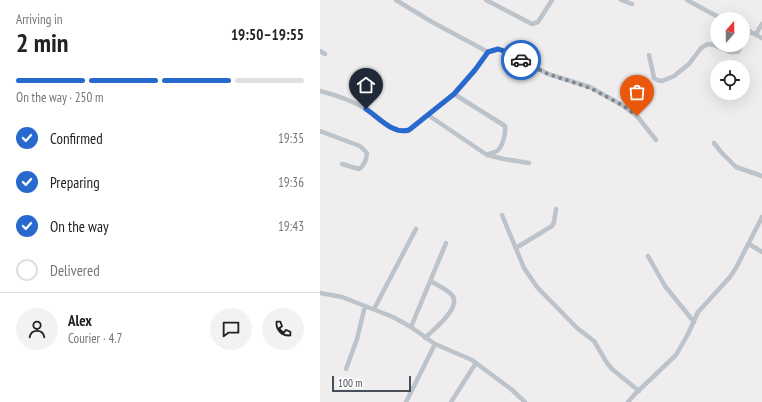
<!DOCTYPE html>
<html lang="en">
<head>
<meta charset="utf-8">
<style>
	:root { --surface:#fff; --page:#f2f2f2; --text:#222; --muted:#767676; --line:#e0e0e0; --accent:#2869ce }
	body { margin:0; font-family:"PT Sans Narrow",sans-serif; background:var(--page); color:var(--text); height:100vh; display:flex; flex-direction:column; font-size:15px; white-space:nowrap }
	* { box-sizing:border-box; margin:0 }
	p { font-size:13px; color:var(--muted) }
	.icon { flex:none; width:22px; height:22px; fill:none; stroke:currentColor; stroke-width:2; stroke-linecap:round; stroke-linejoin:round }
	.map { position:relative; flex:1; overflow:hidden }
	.sheet { display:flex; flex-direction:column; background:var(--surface); width:320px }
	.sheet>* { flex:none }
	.needle { width:26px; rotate:20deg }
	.tools { position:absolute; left:390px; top:12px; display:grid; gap:8px }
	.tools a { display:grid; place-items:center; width:40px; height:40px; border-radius:50%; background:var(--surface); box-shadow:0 4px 16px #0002; font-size:20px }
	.scale { position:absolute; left:12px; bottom:10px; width:79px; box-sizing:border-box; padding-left:4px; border:2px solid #464f58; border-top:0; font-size:11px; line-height:14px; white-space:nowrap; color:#464f58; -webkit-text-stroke:3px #fff; paint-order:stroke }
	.pin { position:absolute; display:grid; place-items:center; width:34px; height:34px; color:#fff; margin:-41px -17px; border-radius:50% 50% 50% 0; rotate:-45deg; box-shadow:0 0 4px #0007 }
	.pin .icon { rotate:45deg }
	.courier { position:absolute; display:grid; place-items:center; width:40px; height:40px; margin:-20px; border:3px solid #2869ce; border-radius:50%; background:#fff; color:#222; box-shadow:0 1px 5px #0007 }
	.headline em { font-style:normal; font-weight:700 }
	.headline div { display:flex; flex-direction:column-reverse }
	.headline { display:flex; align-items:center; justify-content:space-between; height:68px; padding:0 16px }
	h1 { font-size:26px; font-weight:700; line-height:30px }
	.bar { display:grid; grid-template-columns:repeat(4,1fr); gap:6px 4px; align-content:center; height:48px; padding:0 16px }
	.bar i { height:5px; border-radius:3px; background:var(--line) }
	.bar .current { background:var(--accent) }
	.bar p { grid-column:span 4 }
	.line { display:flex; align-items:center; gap:10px; padding:0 16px; border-top:1px solid var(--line) }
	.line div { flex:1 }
	.round { display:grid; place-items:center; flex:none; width:42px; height:42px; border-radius:21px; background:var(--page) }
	ol { padding:0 16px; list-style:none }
	li { display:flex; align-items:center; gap:12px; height:44px }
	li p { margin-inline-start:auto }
	li .icon { padding:4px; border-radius:50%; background:var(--accent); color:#fff; stroke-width:4 }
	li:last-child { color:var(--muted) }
	li i { width:22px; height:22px; border:2px solid var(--line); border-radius:50% }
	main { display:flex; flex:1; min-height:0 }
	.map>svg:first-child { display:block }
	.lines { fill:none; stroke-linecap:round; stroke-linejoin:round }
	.street { stroke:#bcc3cb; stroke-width:4.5 }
	.done { stroke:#81868c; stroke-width:4; stroke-dasharray:0 7.2 }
	.route { stroke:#2869ce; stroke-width:5 }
</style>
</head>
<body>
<main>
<section class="sheet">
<div class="headline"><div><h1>2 min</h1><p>Arriving in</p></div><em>19:50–19:55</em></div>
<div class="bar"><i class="current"></i><i class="current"></i><i class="current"></i><i></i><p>On the way · 250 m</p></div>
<ol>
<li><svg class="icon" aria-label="check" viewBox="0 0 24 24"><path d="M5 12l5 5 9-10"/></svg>Confirmed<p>19:35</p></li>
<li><svg class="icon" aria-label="check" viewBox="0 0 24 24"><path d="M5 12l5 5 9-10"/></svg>Preparing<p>19:36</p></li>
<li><svg class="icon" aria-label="check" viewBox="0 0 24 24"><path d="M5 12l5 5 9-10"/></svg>On the way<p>19:43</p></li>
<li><i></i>Delivered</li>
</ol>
<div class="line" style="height:72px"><a class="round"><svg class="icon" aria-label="person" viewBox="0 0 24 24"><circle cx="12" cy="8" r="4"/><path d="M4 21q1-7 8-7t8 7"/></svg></a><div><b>Alex</b><p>Courier · 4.7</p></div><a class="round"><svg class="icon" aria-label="chat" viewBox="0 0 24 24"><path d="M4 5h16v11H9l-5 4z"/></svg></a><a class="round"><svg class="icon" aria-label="phone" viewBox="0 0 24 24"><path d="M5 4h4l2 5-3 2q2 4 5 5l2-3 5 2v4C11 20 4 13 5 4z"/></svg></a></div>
</section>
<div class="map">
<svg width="442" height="402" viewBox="0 0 442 402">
	<rect width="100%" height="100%" fill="#efeded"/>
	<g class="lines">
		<path class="street" d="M76,0L112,22L168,52L178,49L184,51L228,74L270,87L302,105L317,116L336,140
			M166,0L212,24L218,22L232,0
			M301,0L312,4
			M367,0L402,19
			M423,28L442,38
			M436,34L442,24
			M423,43L430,31
			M0,51L5,54
			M329,55L334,78L337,80L342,81L354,76L369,64L381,48L388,44L394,45L410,52H418L422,45
			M0,91C15,95 33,101 46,109C59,116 72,136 89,130L134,94L155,70L168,52
			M134,94L185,126C186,132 183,147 177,151C174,153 170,153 167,155
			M108,115L167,155L184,159L209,163
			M0,131L40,146L47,153C47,158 44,166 39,169L22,164
			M394,143L401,152L416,167L442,176
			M182,215L204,268L217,287L257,328L274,341L287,363L292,369L319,391
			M429,244L442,252
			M196,248L232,226L234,222L236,209
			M328,256L345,286L374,322
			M0,293L22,297L73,317L91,327L115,344L152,360L191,389L205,402
			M54,309L96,229
			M91,327L126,243
			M105,338C113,330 144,306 131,294C126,289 117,285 110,281
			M26,369L37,339L45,306
			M86,402L115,344
			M131,402L156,363
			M308,402L315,394L356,355L368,334L378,312L410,277L416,268L442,217"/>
	</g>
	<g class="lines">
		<path class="done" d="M201,60L228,74L270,88L302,105L317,116"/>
		<path class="route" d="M46,109C58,117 73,135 89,130L134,94L155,70L168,52L178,49L184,51L201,60"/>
	</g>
</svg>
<div class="tools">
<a><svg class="needle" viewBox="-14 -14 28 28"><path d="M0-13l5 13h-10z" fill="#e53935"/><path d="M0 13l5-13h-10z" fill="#767676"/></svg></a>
<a><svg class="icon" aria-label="locate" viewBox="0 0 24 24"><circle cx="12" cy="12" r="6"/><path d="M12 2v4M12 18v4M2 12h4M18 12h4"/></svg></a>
</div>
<div class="scale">100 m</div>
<div class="pin" style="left:317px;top:116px;background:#ea580c"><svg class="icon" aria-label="bag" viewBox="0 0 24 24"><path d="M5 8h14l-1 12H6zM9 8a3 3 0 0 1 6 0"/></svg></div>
<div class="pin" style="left:46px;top:109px;background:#1f2937"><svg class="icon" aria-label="home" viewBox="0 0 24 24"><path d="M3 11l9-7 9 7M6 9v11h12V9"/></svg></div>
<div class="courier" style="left:201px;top:60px"><svg class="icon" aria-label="car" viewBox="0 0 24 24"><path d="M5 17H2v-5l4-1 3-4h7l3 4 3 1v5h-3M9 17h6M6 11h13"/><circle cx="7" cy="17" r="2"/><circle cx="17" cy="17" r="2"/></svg></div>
</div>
</main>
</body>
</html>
